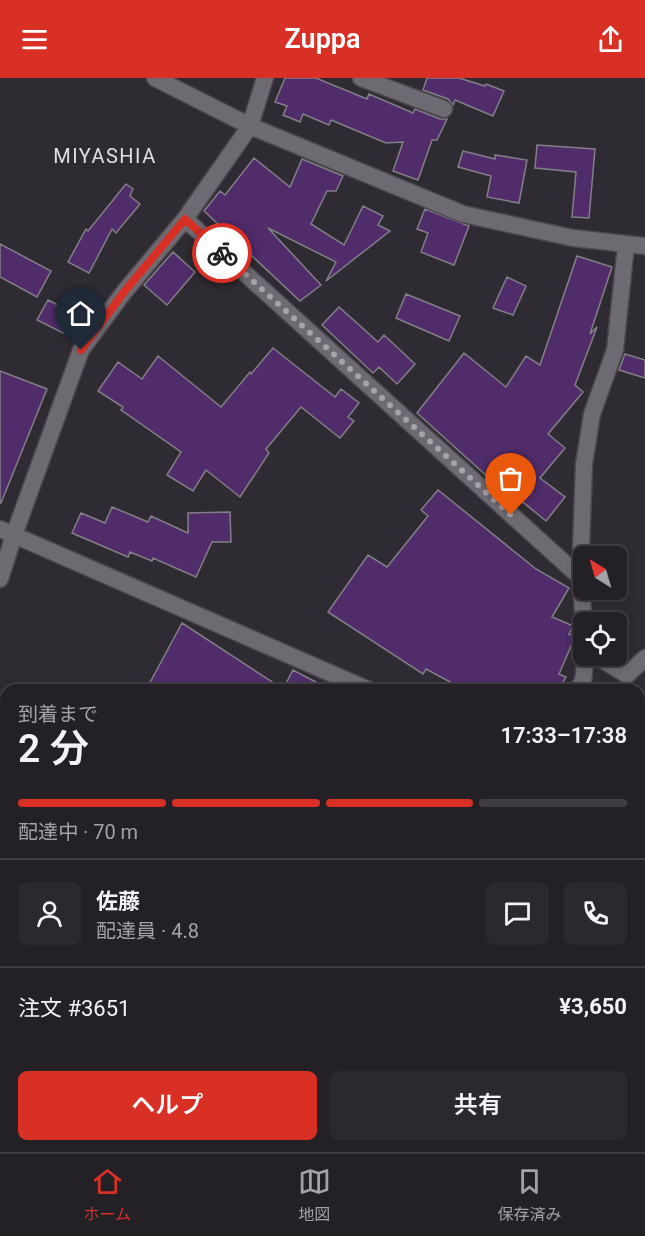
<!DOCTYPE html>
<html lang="ja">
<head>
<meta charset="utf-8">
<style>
	:root { --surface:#232026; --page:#2b282e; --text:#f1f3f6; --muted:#a3a3a7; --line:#403e43; --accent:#d93025 }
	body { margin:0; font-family:Roboto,"Noto Sans JP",sans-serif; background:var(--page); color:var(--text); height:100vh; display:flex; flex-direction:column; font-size:22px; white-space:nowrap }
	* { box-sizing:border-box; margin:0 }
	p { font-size:20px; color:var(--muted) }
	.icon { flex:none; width:33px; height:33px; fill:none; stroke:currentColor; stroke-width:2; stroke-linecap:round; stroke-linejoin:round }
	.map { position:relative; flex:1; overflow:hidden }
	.sheet { position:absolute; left:0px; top:606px; width:645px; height:468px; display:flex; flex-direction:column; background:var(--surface); border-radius:18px 18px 0 0; box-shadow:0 3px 9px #0003,0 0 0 2px var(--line) }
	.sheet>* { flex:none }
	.needle { width:39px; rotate:323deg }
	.buttons { position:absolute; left:573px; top:468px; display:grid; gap:12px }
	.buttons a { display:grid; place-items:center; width:54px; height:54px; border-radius:9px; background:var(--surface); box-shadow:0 3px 9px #0003,0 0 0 2px var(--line); font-size:30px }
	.pin { position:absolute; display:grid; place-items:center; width:51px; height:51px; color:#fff; margin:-62px -26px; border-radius:50% 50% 50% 0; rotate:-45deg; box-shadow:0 0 6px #0007 }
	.pin .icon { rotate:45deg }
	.courier { position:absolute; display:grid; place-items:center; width:60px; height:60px; margin:-30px; border:4px solid #d93025; border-radius:50%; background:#fff; color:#222; box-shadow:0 2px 8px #0007 }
	.head em { font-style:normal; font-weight:600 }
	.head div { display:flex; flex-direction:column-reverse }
	.head { display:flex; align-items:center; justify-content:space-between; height:102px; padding:0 18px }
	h1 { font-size:39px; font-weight:600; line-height:45px }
	.bar { display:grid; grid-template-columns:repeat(4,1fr); gap:9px 6px; align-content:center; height:72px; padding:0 18px }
	.bar i { height:8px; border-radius:4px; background:var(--line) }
	.bar .on { background:var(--accent) }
	.bar p { grid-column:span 4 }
	.line { display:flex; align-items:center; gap:15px; padding:0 18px; border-top:2px solid var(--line) }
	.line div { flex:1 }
	.round { display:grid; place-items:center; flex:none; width:63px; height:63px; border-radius:9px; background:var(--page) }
	.cta { display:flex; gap:12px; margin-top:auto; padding:12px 18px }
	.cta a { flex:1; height:69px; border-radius:9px; background:var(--accent); color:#fff; font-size:24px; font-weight:600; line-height:69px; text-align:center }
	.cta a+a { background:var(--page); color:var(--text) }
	header { display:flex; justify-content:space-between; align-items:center; height:78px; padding:0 18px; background:var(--accent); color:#fff; font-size:27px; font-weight:600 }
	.menu { display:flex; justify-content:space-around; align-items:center; height:84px; border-top:2px solid var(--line); background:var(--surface); font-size:16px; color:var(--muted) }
	.menu a { display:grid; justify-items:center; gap:3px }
	.menu .on { color:var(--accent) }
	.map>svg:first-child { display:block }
	.building { fill:#502c6b; stroke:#837f87; stroke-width:1.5 }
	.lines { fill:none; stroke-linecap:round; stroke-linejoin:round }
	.minor-casing { stroke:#49464c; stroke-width:19 }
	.tertiary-casing { stroke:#49464c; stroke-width:19 }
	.secondary-casing { stroke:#49464c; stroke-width:19 }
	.minor { stroke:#6e6a72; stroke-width:16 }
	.tertiary { stroke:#6e6a72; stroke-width:16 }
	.secondary { stroke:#6e6a72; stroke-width:16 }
	.rail { stroke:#b8b5bb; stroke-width:4.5; stroke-dasharray:9 4.5; stroke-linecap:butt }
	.done { stroke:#a6a3a9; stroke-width:6; stroke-dasharray:0 10.8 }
	.route { stroke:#d93025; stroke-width:8 }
	.labels { text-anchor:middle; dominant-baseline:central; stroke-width:4.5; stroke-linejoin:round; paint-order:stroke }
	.quarter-label { font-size:20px; letter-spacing:1.5px; fill:#e1dce5; stroke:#2f2b32 }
</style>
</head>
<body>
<header><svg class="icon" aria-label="menu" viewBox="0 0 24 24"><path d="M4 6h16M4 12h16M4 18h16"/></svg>Zuppa<svg class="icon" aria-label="share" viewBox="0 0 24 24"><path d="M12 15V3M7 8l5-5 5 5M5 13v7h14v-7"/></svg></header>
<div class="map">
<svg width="645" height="1074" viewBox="0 0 645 1074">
	<rect width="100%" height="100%" fill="#2f2b32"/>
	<path class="building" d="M285,0H316L367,21L369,16L413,35L415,31L440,41H447L437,62H432L418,102L393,93L403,64L386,65L331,42L329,47L303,36L300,44L283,37L287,28L275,24Z
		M427,0H459L485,8L486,6L504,13L493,38L455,22L453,27L448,21L423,12Z
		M537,67L595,71L589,140L572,139L576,94L535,90Z
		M463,73L495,81V77L527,82L519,125L487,119L491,98L458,89Z
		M254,80L290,109L302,81L343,98L336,113H327L311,146L344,167L363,128L383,138L378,147L390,153L326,203L336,184L268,150L321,207L300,223L204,133L220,113L225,117Z
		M126,106L133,111L130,118L140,126L116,155L112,151L89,195L68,184L86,151L88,153Z
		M425,131L469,148L454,187L421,174L428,155L417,151Z
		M0,166L51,193L37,219L0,199Z
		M173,174L195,194L167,227L144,207Z
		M577,178L612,189L590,256L597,249L575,307L583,314L548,356L565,370L540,400L565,419L546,443L508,412L506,414L490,401L417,335L464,275L506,309L526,278L540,287Z
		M507,199L526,208L513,237L493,230Z
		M406,216L460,238L449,263L396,240Z
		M48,222L74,235L63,255L37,242Z
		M339,229L378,264L384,257L415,286L397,306L379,289L373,295L322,247Z
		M273,270L335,319L341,311L359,325L348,339L354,343L340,360L301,329L266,371L269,375L240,419L206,392L193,413L167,397L181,374L121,332L123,329L98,313L118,284L142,301L158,278L221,329L250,294L251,296Z
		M625,276L645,282V300L619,292Z
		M0,293L47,311L1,425H0Z
		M438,412L536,491L569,510L552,539L573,548L569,556L575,559L559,596L566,599L558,612H465L426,591L423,596L328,534L368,477L387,489L428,438L421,432Z
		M112,429L148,444L151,438L188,455V435L230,434L231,464H212L196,499L153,480L152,483L130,474L128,479L72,455L81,435L105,445Z
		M182,545L283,611L293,592L331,612H146Z"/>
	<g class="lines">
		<g class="minor-casing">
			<path id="minor" d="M155,0L250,48L463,136L573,160L645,168
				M361,0L444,31
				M185,141L580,499
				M0,501L14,457L81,272L124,214L185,141L250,48L265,0
				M584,544L580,499L584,386L592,336L615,272L626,167
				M596,578L627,597L645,580
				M577,612L583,603L586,578"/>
		</g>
		<g class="tertiary-casing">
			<path id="tertiary" d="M0,451L369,612
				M639,724L645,727"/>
		</g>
		<g class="secondary-casing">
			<path id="secondary" d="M0,909L6,911
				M497,1068L516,1074"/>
		</g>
		<use href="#minor" class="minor"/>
		<use href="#tertiary" class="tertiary"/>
		<use href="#secondary" class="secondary"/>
		<path class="rail" d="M639,682L645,676
			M639,706L645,701
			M222,1074L228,1068
			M248,1074L254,1068"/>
	</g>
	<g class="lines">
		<path class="done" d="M222,175L511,437"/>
		<path class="route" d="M81,272L124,214L185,141L222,175"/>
	</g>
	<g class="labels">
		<g class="quarter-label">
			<text x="105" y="78">MIYASHIA</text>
		</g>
	</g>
</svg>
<div class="buttons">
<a><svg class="needle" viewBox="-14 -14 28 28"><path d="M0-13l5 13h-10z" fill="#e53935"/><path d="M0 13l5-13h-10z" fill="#a3a3a7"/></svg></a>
<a><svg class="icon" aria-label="locate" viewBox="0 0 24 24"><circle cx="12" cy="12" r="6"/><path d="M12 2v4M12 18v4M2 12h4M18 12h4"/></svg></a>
</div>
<div class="pin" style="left:511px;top:437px;background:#ea580c"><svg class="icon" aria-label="bag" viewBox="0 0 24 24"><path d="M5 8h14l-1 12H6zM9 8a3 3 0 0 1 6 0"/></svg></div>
<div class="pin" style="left:81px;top:272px;background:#1f2937"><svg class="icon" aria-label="home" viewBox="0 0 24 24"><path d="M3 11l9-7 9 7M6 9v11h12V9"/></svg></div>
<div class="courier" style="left:222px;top:175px"><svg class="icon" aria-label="bike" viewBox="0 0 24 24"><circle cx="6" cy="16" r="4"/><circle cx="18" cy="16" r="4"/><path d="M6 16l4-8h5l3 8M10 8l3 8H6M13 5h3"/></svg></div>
<section class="sheet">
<div class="head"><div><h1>2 分</h1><p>到着まで</p></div><em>17:33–17:38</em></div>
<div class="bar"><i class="on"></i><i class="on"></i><i class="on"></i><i></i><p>配達中 · 70 m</p></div>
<div class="line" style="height:108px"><a class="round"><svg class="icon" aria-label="person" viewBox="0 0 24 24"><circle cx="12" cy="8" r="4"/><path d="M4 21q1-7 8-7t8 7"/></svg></a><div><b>佐藤</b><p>配達員 · 4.8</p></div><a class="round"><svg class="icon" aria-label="chat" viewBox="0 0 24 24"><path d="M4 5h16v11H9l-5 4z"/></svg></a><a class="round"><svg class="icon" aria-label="phone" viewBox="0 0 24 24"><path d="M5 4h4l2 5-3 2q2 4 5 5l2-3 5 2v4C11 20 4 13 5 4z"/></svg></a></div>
<div class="line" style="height:78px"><div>注文 #3651</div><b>¥3,650</b></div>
<div class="cta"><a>ヘルプ</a><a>共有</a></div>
</section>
</div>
<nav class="menu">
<a class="on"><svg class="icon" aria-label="home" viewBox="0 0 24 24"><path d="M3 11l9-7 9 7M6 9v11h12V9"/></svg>ホーム</a>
<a><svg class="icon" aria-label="map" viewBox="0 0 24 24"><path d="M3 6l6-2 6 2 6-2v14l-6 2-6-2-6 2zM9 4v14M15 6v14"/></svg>地図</a>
<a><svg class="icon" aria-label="saved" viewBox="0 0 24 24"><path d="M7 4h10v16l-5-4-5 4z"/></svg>保存済み</a>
</nav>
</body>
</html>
